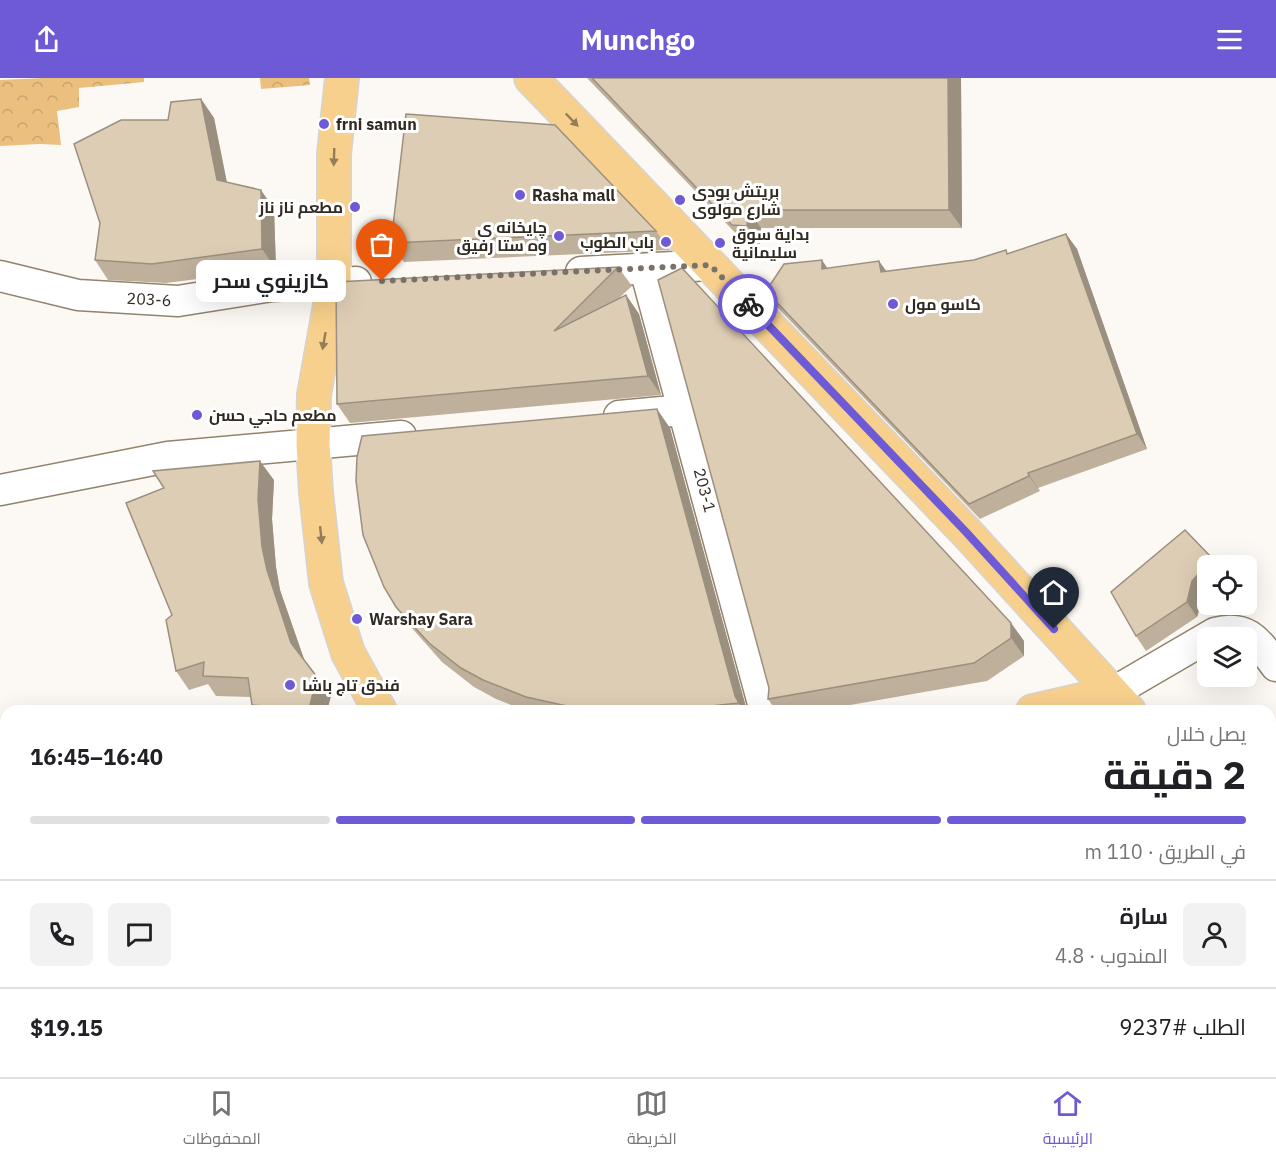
<!DOCTYPE html>
<html lang="ar">
<head>
<meta charset="utf-8">
<style>
	:root { --surface:#fff; --page:#f2f2f2; --text:#202124; --muted:#757577; --line:#e0e0e0; --accent:#6e5ad4 }
	body { margin:0; font-family:"IBM Plex Sans",Cairo,sans-serif; background:var(--page); color:var(--text); direction:rtl; height:100vh; display:flex; flex-direction:column; font-size:22px; white-space:nowrap }
	* { box-sizing:border-box; margin:0 }
	p { font-size:20px; color:var(--muted) }
	.icon { flex:none; width:33px; height:33px; fill:none; stroke:currentColor; stroke-width:2; stroke-linecap:round; stroke-linejoin:round }
	.map { position:relative; flex:1; overflow:hidden; direction:ltr }
	.sheet { position:absolute; left:0px; top:627px; width:1276px; height:372px; display:flex; flex-direction:column; background:var(--surface); border-radius:18px 18px 0 0; box-shadow:0 6px 24px #0002; direction:rtl }
	.sheet>* { flex:none }
	.buttons { position:absolute; left:1197px; top:477px; display:grid; gap:12px }
	.buttons a { display:grid; place-items:center; width:60px; height:60px; border-radius:9px; background:var(--surface); box-shadow:0 6px 24px #0002; font-size:30px }
	.pin { position:absolute; display:grid; place-items:center; width:51px; height:51px; color:#fff; margin:-62px -26px; border-radius:50% 50% 50% 0; rotate:-45deg; box-shadow:0 0 6px #0007 }
	.pin .icon { rotate:45deg }
	.courier { position:absolute; display:grid; place-items:center; width:60px; height:60px; margin:-30px; border:4px solid #6e5ad4; border-radius:50%; background:#fff; color:#222; box-shadow:0 2px 8px #0007 }
	.bubble { position:absolute; height:42px; border-radius:9px; background:var(--surface); box-shadow:0 6px 24px #0002; font-size:20px; font-weight:700; line-height:42px; text-align:center; direction:rtl }
	.overview em { font-style:normal; font-weight:700 }
	.overview div { display:flex; flex-direction:column-reverse }
	.overview { display:flex; align-items:center; justify-content:space-between; height:102px; padding:0 30px }
	h1 { font-size:39px; font-weight:700; line-height:45px }
	.bar { display:grid; grid-template-columns:repeat(4,1fr); gap:9px 6px; align-content:center; height:72px; padding:0 30px }
	.bar i { height:8px; border-radius:4px; background:var(--line) }
	.bar .active { background:var(--accent) }
	.bar p { grid-column:span 4 }
	.line { display:flex; align-items:center; gap:15px; padding:0 30px; border-top:2px solid var(--line) }
	.line div { flex:1 }
	.round { display:grid; place-items:center; flex:none; width:63px; height:63px; border-radius:9px; background:var(--page) }
	header { display:flex; justify-content:space-between; align-items:center; height:78px; padding:0 30px; background:var(--accent); color:#fff; font-size:27px; font-weight:700 }
	.tabs { display:flex; justify-content:space-around; align-items:center; height:84px; border-top:2px solid var(--line); background:var(--surface); font-size:16px; color:var(--muted) }
	.tabs a { display:grid; justify-items:center; gap:3px }
	.tabs .active { color:var(--accent) }
	.map>svg:first-child { display:block }
	.park { fill:url(#park-crowns) }
	.lines { fill:none; stroke-linecap:round; stroke-linejoin:round }
	.minor-casing { stroke:#93836d; stroke-width:33 }
	.major-casing { stroke:#d6d4d3; stroke-width:36 }
	.minor { stroke:#fff; stroke-width:30 }
	.major { stroke:#f7d08e; stroke-width:33 }
	.wall { fill:#bfb09c }
	.shaded-wall { fill:#9b907f }
	.building { fill:#decdb5; stroke:#9b907f; stroke-width:1.5 }
	.oneway { fill:#947d58 }
	.done { stroke:#78726b; stroke-width:6; stroke-dasharray:0 10.8 }
	.route { stroke:#6e5ad4; stroke-width:8 }
	.poi-dot { fill:#6e5ad4; stroke:#fff; stroke-width:2 }
	.labels { text-anchor:middle; dominant-baseline:central; stroke-width:6; stroke-linejoin:round; paint-order:stroke }
	.poi-label { font-size:16px; font-weight:bold; fill:#312a21; stroke:#fff; text-anchor:start }
	.street-label { font-size:16px; fill:#312a21; stroke:#fff }
</style>
</head>
<body>
<header><svg class="icon" aria-label="menu" viewBox="0 0 24 24"><path d="M4 6h16M4 12h16M4 18h16"/></svg>Munchgo<svg class="icon" aria-label="share" viewBox="0 0 24 24"><path d="M12 15V3M7 8l5-5 5 5M5 13v7h14v-7"/></svg></header>
<div class="map">
<svg width="1276" height="999" viewBox="0 0 1276 999">
	<defs>
		<pattern id="park-crowns" width="20" height="18" patternUnits="userSpaceOnUse" patternTransform="scale(1.5)"><rect width="20" height="18" fill="#ebbf7d"/><path d="M2 6a3 3 0 1 1 6 0M12 15a3 3 0 1 1 6 0" fill="none" stroke="#caa46c"/></pattern>
	</defs>
	<rect width="100%" height="100%" fill="#fcf9f4"/>
	<path class="park" d="M43,0H144V4L79,10V29L57,33L61,67L40,66L0,68V2Z
		M260,0H309L310,7L261,11Z"/>
	<g class="lines">
		<g class="minor-casing">
			<path id="minor" d="M645,191L765,633
				M581,194L710,187
				M0,198L78,217L178,223L272,208L356,204
				M619,338L683,332
				M0,412L168,379L401,358
				M1112,615L1215,555C1248,546 1258,564 1276,588
				M0,984L8,999
				M583,993V999
				M905,999L907,993"/>
		</g>
		<g class="major-casing">
			<path id="major" d="M342,0L334,76V205L314,317L313,366L316,414L326,505L348,575L380,633
				M531,0L966,454L1129,633
				M1033,633L1112,615
				M1270,783L1276,788
				M0,832L6,830"/>
		</g>
		<use href="#minor" class="minor"/>
		<use href="#major" class="major"/>
	</g>
	<path class="wall" d="M587,0H961L962,150H761L760,166L745,165Z
		M201,21L214,40L227,104L274,131L276,191L166,205L108,202L95,182L168,42Z
		M656,153L670,172L404,184L391,165Z
		M1066,156L1077,171L1147,371L1038,410L1040,413L980,441L776,228L766,213L828,191L886,193L974,182L1008,176Z
		M618,189L632,208L619,220L626,217L639,236L661,317L350,345L337,326Z
		M670,350L747,633H526L496,621L474,609L442,584L410,548L396,529Z
		M274,402L272,441L276,489L280,512L304,581L331,618L327,633H256L252,627L251,619L216,618L208,606L189,612L176,593L164,410Z
		M1212,480L1217,488H1208L1203,518L1197,539L1146,573L1136,558Z
		M1011,545L1024,563V578L987,603L816,633H776L768,621Z
		M792,993H860L859,999H797Z"/>
	<path class="shaded-wall" d="M948,0H961L962,150L949,132Z
		M201,21L214,40L230,121L217,102Z
		M261,112L274,131L276,191L262,171Z
		M748,132L761,150L760,166L747,148Z
		M1066,156L1077,171L1147,371L1137,356Z
		M822,182L832,197L822,191Z
		M879,183L890,198L881,194Z
		M626,217L639,236L661,317L648,298Z
		M657,331L670,350L747,633H744L735,618Z
		M260,383L274,402L272,441L276,489L280,512L305,584L291,565L267,492L262,469L258,421Z
		M1028,395L1040,413L1029,398Z
		M1212,480L1217,488H1208V512L1203,518L1197,539L1187,524L1192,503Z
		M1011,545L1024,563V578L1011,560Z
		M317,599L331,618L327,633H310L309,631Z
		M539,993H556L555,999H539Z
		M841,993H860L859,999H839Z"/>
	<path class="building" d="M592,0H948L949,132H748L747,148L732,147Z
		M201,21L217,102L261,112L262,171L152,186L95,182L100,145L74,66L121,42H168L171,24Z
		M406,36L555,47L656,153L391,165Z
		M1066,156L1137,356L1028,395L1029,398L969,426L766,213L784,186L822,182V191L879,183L881,194L974,182L1006,172L1007,176Z
		M618,189L554,253L626,217L648,298L337,326L336,204Z
		M682,190L1011,545V560L974,585L768,621L769,610L658,202Z
		M657,331L735,618L739,625L664,633H646L576,630L526,619L483,602L461,590L429,565L396,529L384,509L363,457L356,403L357,379L362,358Z
		M260,383L258,421L262,469L267,492L291,565L317,599L309,631L252,627L248,600L203,598L204,584L176,593L166,542L172,537L126,425L164,410L153,393Z
		M1185,452L1212,480L1192,503L1187,524L1136,558L1111,514Z
		M1276,867V999H1140L1146,993H1270V872L1274,870Z
		M193,993H539L538,998L535,999H196Z
		M799,993H841L839,999H814Z"/>
	<defs><path id="oneway-solid" d="M-6-.8H1V-3.2L6.5 0L1 3.2V.8H-6Z" transform="scale(1.5)"/></defs>
	<g class="oneway">
		<use href="#oneway-solid" transform="translate(572 42) rotate(46)"/>
		<use href="#oneway-solid" transform="translate(334 79) rotate(92)"/>
		<use href="#oneway-solid" transform="translate(324 263) rotate(100)"/>
		<use href="#oneway-solid" transform="translate(321 457) rotate(84)"/>
	</g>
	<g class="lines">
		<path class="done" d="M382,203L710,187L748,226"/>
		<path class="route" d="M748,226L966,454L1054,551"/>
	</g>
	<g class="poi-dot">
		<circle cx="324" cy="46" r="6"/>
		<circle cx="520" cy="117" r="6"/>
		<circle cx="680" cy="122" r="6"/>
		<circle cx="355" cy="129" r="6"/>
		<circle cx="559" cy="158" r="6"/>
		<circle cx="666" cy="164" r="6"/>
		<circle cx="720" cy="165" r="6"/>
		<circle cx="893" cy="226" r="6"/>
		<circle cx="197" cy="337" r="6"/>
		<circle cx="357" cy="541" r="6"/>
		<circle cx="290" cy="607" r="6"/>
	</g>
	<g class="labels">
		<g class="poi-label">
			<text x="336" y="46">frni samun</text>
			<text x="692" y="113">بريتش بودى<tspan x="692" dy="18">شارع مولوى</tspan></text>
			<text x="532" y="117">Rasha mall</text>
			<text x="343" y="129" text-anchor="end">مطعم ناز ناز</text>
			<text x="547" y="149" text-anchor="end">چايخانه ى<tspan x="547" dy="18">وه ستا رفيق</tspan></text>
			<text x="732" y="156">بداية سوق<tspan x="732" dy="18">سليمانية</tspan></text>
			<text x="654" y="164" text-anchor="end">باب الطوب</text>
			<text x="905" y="226">كاسو مول</text>
			<text x="209" y="337">مطعم حاجي حسن</text>
			<text x="369" y="541">Warshay Sara</text>
			<text x="302" y="607">فندق تاج باشا</text>
		</g>
		<g class="street-label">
			<text transform="translate(149 221) rotate(3)">203-6</text>
			<text transform="translate(705 412) rotate(75)">203-1</text>
		</g>
	</g>
</svg>
<div class="buttons">
<a><svg class="icon" aria-label="locate" viewBox="0 0 24 24"><circle cx="12" cy="12" r="6"/><path d="M12 2v4M12 18v4M2 12h4M18 12h4"/></svg></a>
<a><svg class="icon" aria-label="layers" viewBox="0 0 24 24"><path d="M12 4l9 5-9 5-9-5zM3 14l9 5 9-5"/></svg></a>
</div>
<div class="pin" style="left:382px;top:203px;background:#ea580c"><svg class="icon" aria-label="bag" viewBox="0 0 24 24"><path d="M5 8h14l-1 12H6zM9 8a3 3 0 0 1 6 0"/></svg></div>
<div class="pin" style="left:1054px;top:551px;background:#1f2937"><svg class="icon" aria-label="home" viewBox="0 0 24 24"><path d="M3 11l9-7 9 7M6 9v11h12V9"/></svg></div>
<div class="courier" style="left:748px;top:226px"><svg class="icon" aria-label="bike" viewBox="0 0 24 24"><circle cx="6" cy="16" r="4"/><circle cx="18" cy="16" r="4"/><path d="M6 16l4-8h5l3 8M10 8l3 8H6M13 5h3"/></svg></div>
<div class="bubble" style="left:196px;top:182px;width:150px">كازينوي سحر</div>
<section class="sheet">
<div class="overview"><div><h1>2 دقيقة</h1><p>يصل خلال</p></div><em>16:40–16:45</em></div>
<div class="bar"><i class="active"></i><i class="active"></i><i class="active"></i><i></i><p>في الطريق · 110 m</p></div>
<div class="line" style="height:108px"><a class="round"><svg class="icon" aria-label="person" viewBox="0 0 24 24"><circle cx="12" cy="8" r="4"/><path d="M4 21q1-7 8-7t8 7"/></svg></a><div><b>سارة</b><p>المندوب · 4.8</p></div><a class="round"><svg class="icon" aria-label="chat" viewBox="0 0 24 24"><path d="M4 5h16v11H9l-5 4z"/></svg></a><a class="round"><svg class="icon" aria-label="phone" viewBox="0 0 24 24"><path d="M5 4h4l2 5-3 2q2 4 5 5l2-3 5 2v4C11 20 4 13 5 4z"/></svg></a></div>
<div class="line" style="height:78px"><div>الطلب #9237</div><b>$19.15</b></div>
</section>
</div>
<nav class="tabs">
<a class="active"><svg class="icon" aria-label="home" viewBox="0 0 24 24"><path d="M3 11l9-7 9 7M6 9v11h12V9"/></svg>الرئيسية</a>
<a><svg class="icon" aria-label="map" viewBox="0 0 24 24"><path d="M3 6l6-2 6 2 6-2v14l-6 2-6-2-6 2zM9 4v14M15 6v14"/></svg>الخريطة</a>
<a><svg class="icon" aria-label="saved" viewBox="0 0 24 24"><path d="M7 4h10v16l-5-4-5 4z"/></svg>المحفوظات</a>
</nav>
</body>
</html>
